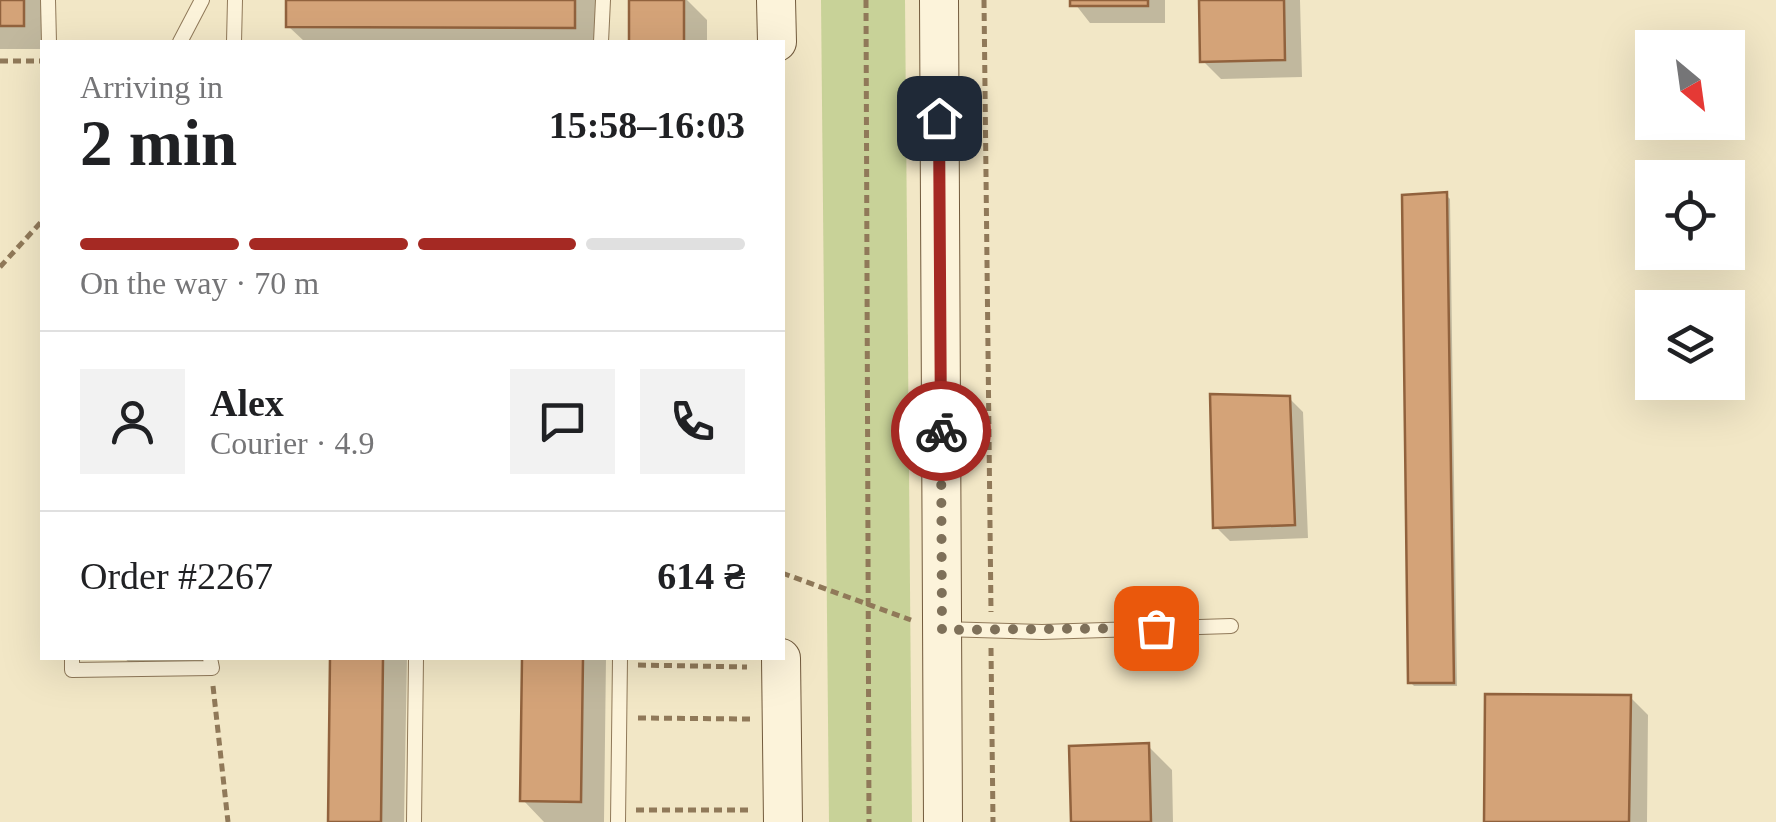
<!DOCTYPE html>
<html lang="en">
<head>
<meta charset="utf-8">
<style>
	:root { --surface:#fff; --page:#f2f2f2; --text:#202124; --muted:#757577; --line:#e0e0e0; --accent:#a52923 }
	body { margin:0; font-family:Georgia,serif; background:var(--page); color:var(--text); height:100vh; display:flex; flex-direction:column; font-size:38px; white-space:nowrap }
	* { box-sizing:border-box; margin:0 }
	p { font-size:32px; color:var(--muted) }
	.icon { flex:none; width:55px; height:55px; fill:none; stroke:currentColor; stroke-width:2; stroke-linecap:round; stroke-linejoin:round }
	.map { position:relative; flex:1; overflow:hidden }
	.panel { position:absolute; left:40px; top:40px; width:745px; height:620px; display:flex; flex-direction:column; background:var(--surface); border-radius:0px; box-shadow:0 10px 40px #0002 }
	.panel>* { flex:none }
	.needle { width:65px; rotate:151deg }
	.tools { position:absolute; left:1635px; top:30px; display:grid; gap:20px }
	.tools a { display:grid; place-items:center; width:110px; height:110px; border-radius:0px; background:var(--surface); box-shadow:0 10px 40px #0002; font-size:50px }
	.pin { position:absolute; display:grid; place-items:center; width:85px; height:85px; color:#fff; margin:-42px; border-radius:20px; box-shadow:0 5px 15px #0006 }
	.courier { position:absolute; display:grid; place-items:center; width:100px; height:100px; margin:-50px; border:8px solid #a52923; border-radius:50%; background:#fff; color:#222; box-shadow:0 2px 12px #0007 }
	.summary em { font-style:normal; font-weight:600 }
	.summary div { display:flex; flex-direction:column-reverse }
	.summary { display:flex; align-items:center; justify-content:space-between; height:170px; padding:0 40px }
	h1 { font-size:65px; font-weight:600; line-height:75px }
	.bar { display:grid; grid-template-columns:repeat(4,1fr); gap:15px 10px; align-content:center; height:120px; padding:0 40px }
	.bar i { height:12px; border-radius:8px; background:var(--line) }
	.bar .on { background:var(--accent) }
	.bar p { grid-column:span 4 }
	.line { display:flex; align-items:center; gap:25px; padding:0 40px; border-top:2px solid var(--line) }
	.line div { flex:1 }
	.round { display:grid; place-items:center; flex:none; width:105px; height:105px; border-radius:0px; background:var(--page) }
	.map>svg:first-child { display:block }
	.green { fill:#c8d298 }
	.shadow { fill:#0003 }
	.building { fill:#d4a378; stroke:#91623d; stroke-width:2.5 }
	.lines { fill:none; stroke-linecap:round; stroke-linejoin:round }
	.lane-casing { stroke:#907959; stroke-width:16 }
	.secondary-casing { stroke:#725a3c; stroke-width:40 }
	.path { stroke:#907959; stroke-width:5; stroke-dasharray:8 5; stroke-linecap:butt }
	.lane { stroke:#fcf3da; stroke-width:14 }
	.secondary { stroke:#fcf3da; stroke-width:38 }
	.done { stroke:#7e7059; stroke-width:10; stroke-dasharray:0 18 }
	.route { stroke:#a52923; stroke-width:12 }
</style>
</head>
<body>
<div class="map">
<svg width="1776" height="822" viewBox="0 0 1776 822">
	<rect width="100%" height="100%" fill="#f2e7c6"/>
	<path class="green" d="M821,0H905L912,822H829Z"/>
	<path class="shadow" d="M0,0H47L42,49H0Z
		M289,0H597L598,42H305L288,26Z
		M632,0H687L707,20V42H632Z
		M1072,0H1165V23H1090Z
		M1201,0H1300L1302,77L1221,79L1203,61Z
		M1446,195L1450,199L1457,686H1414L1410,682Z
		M1289,398L1303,412L1308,538L1230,541L1216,527Z
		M124,658H212V665H132Z
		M333,658H407L404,822H331Z
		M524,658H606L604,822H544L523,800Z
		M1630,697L1648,715L1647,822H1487Z
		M1148,746L1172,770L1173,822H1073Z"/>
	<path class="building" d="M0,0H24V26H0Z
		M286,0H575V28L286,27Z
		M629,0H684V42H629Z
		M1070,0H1148V6H1070Z
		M1199,0H1284L1285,60L1200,62Z
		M1447,192L1454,683H1408L1402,195Z
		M1210,394L1290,396L1295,525L1213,528Z
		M330,658H383L381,822H328Z
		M522,658H583L581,802L520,801Z
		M1485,694L1631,695L1629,822H1484Z
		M1149,743L1151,822H1071L1069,746Z"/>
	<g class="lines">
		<g class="lane-casing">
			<path id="lane" d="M48,0L49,42
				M180,42L202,0
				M234,42L235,0
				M601,42L603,0
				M943,629L1042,632L1231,626
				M72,658V670L212,668L210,658
				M414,822L416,658
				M618,822L620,658"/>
		</g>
		<g class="secondary-casing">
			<path id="secondary" d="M776,0L777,42
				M939,0L943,822
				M781,658L783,822"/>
		</g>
		<path class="path" d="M866,0L869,822
			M984,0L991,612
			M0,61H42
			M0,267L42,221
			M782,573L911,620
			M991,648L993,822
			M638,665L747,667
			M213,686L228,822
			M638,718L751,719
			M636,810H750"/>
		<use href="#lane" class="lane"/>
		<use href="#secondary" class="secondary"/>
	</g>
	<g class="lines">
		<path class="done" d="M941,431L942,630L1156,628"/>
		<path class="route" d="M939,118L941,431"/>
	</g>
</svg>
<div class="tools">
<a><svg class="needle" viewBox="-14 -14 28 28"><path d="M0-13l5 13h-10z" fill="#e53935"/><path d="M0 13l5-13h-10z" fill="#757577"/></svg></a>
<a><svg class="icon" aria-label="locate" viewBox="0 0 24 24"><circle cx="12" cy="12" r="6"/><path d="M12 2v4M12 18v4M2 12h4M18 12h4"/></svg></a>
<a><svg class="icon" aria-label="layers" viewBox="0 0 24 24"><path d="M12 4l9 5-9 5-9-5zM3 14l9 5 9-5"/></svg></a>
</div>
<div class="pin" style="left:1156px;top:628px;background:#ea580c"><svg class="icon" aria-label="bag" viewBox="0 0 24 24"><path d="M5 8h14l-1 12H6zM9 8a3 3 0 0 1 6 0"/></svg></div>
<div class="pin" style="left:939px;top:118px;background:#1f2937"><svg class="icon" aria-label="home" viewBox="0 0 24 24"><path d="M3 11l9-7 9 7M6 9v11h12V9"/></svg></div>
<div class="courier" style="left:941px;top:431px"><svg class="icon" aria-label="bike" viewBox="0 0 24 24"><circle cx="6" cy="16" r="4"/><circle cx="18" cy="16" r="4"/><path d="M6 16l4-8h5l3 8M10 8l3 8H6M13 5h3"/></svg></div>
<section class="panel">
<div class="summary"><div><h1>2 min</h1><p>Arriving in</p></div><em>15:58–16:03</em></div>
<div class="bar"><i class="on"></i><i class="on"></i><i class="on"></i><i></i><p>On the way · 70 m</p></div>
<div class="line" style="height:180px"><a class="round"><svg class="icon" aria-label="person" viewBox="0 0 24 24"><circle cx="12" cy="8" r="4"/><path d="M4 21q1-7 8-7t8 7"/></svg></a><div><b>Alex</b><p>Courier · 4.9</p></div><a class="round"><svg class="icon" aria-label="chat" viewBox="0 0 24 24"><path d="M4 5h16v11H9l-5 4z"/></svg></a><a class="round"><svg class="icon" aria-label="phone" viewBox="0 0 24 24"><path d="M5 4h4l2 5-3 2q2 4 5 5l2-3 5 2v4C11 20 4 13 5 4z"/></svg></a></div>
<div class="line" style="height:130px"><div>Order #2267</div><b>614 ₴</b></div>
</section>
</div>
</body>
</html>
